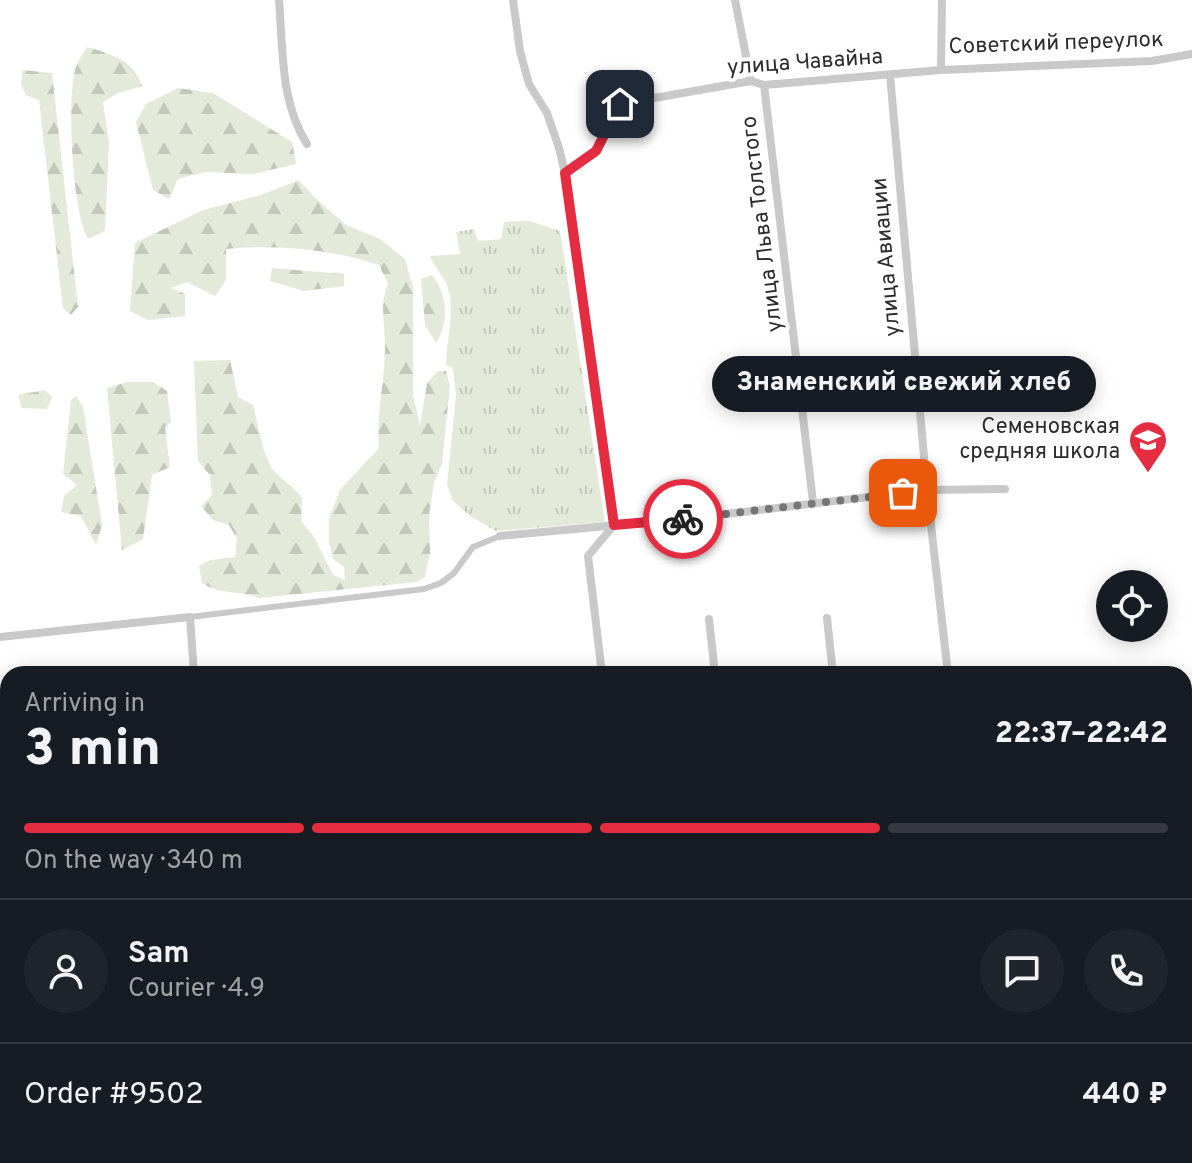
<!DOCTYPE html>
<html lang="en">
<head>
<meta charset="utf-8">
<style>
	:root { --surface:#171b24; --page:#20242c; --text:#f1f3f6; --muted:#9ea1a6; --line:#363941; --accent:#e52c40 }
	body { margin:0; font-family:Overpass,sans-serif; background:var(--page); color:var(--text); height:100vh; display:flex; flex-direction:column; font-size:30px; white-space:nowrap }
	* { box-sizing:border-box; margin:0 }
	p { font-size:26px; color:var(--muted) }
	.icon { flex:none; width:44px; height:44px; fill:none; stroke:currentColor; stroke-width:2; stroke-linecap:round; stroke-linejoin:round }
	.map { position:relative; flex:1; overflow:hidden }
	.details { position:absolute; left:0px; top:666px; width:1192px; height:498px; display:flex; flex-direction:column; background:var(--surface); border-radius:24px 24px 0 0; box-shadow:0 4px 20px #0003 }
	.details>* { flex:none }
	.controls { position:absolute; left:1096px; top:570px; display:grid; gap:16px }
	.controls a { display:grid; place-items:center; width:72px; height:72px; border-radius:50%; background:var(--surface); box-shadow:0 4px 20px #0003; font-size:40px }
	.pin { position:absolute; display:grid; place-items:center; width:68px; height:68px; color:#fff; margin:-34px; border-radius:16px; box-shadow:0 4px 12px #0006 }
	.courier { position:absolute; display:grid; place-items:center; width:80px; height:80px; margin:-40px; border:6px solid #e52c40; border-radius:50%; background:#fff; color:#222; box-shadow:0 2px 10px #0007 }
	.bubble { position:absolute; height:56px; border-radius:28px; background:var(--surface); box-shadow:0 4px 20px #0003; font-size:26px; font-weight:800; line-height:56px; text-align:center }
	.headline em { font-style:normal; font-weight:800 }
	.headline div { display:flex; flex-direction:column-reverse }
	.headline { display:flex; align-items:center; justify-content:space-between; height:136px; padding:0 24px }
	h1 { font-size:52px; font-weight:800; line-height:60px }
	.bar { display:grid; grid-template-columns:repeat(4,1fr); gap:12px 8px; align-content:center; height:96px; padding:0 24px }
	.bar i { height:10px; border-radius:6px; background:var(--line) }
	.bar .active { background:var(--accent) }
	.bar p { grid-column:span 4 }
	.line { display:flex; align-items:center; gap:20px; padding:0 24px; border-top:2px solid var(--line) }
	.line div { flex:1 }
	.round { display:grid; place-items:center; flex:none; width:84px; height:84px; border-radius:42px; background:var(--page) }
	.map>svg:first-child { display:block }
	.grass { fill:url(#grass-tufts) }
	.forest { fill:url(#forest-firs) }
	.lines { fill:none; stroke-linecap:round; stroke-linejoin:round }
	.pedestrian { stroke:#c9c9c9; stroke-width:6 }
	.minor { stroke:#c9c9c9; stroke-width:8 }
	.tertiary { stroke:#c9c9c9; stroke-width:10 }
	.done { stroke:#767676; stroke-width:8; stroke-dasharray:0 14.4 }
	.route { stroke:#e52c40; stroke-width:10 }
	.labels { text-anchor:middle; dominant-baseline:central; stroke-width:8; stroke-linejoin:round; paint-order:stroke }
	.street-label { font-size:22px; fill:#2c2c2c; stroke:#fff }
	.poi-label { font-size:22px; fill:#2c2c2c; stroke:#fff; text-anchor:end }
</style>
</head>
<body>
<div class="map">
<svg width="1192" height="1163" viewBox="0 0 1192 1163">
	<defs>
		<pattern id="grass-tufts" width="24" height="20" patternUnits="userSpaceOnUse" patternTransform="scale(2)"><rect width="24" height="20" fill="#e3ead9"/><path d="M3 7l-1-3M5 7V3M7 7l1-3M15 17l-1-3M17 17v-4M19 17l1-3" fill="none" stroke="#c3c9ba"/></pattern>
		<pattern id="forest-firs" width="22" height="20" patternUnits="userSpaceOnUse" patternTransform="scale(2)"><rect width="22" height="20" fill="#e3ead9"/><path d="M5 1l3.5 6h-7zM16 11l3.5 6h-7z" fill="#c3c9ba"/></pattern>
	</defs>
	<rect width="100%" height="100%" fill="#fff"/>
	<path class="grass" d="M529,221L560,231L605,522L496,531L470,516L453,501L447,484L456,396L453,368L446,365C446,341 457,305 446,283C441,274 435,267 430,256L460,254L456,232L474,229L478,241L501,239L504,222Z"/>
	<path class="forest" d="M87,47C111,54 134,60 142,86L118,93L103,102L109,143L105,231L88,239C72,212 67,101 75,70C77,62 83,54 87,47Z
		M23,70L52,73L78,307L71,315L63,308L39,100L26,95L21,84Z
		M178,88L213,93L292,142L296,164L253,174L205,172L178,179L169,199L153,190L136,122L146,104Z
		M299,180L314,197L346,225L380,239L405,259L413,287V395L420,426L427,383L438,371H446L450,386L444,443L442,464L434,483L429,515L430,553L425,577L416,582L259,598C238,590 220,595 202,583L199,566L210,560L235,557L237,539L229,525L213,520L201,506L212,495L210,475L198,461L194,361L230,360L238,397L253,405C258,423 263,459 275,472C284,481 294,487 302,498L301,521L314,537L333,575L345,580L344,567L333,559L329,542V518L340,490L379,448C376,414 385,381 385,347C385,324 379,305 388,284L379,265C331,249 276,244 226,249V280L215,296L187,282L171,288L185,294V316L148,320L130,311L135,243L203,210L261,195Z
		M272,268L344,274V286L304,291L270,281Z
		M432,275C448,294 449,324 436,343L425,325L421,279Z
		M127,382H153L167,391L171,422L165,427L170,467L152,475L143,539L122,550L107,388Z
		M45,390L52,397L47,409L22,408L18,395Z
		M76,396L83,407L102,525L96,545L81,516L61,512L64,496L77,485L63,474L71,400Z"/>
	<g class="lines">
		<path class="pedestrian" d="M190,617L424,589L441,583L454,573L473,547L500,536"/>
		<path class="minor" d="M279,0C283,48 280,102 307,144
			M513,0L520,51L529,84L547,113L559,148L565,173L614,525L588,556L602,674
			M735,0L751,81
			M941,70L942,0
			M890,75L927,490L948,674
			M764,85L813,502
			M565,173L596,151L620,104L751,81L764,85L941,70L1152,61L1192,54
			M500,536L692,518L927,490L1005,489
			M827,618L833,674
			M709,619L715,674
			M0,637L190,617L194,674
			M33,1156V1163"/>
		<path class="tertiary" d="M1184,916L1192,915
			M0,1052L8,1051"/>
	</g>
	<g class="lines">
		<path class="done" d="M683,519L903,493"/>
		<path class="route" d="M620,104L596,151L565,173L614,525L683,519"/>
	</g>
	<defs>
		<g id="school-pin" transform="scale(2)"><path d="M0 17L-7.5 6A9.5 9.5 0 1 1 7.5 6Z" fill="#e52c40" stroke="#fff"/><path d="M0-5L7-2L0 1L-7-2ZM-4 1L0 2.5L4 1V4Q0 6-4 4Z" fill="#fff"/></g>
	</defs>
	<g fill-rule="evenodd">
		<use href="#school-pin" x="1148" y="440"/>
	</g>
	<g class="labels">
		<g class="street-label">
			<text transform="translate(1056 44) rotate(-2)">Советский переулок</text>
			<text transform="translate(805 63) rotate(-4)">улица Чавайна</text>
			<text transform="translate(763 224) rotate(-97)">улица Льва Толстого</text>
			<text transform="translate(887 257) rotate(-95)">улица Авиации</text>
		</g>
		<g class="poi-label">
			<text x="1120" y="427">Семеновская<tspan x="1120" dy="25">средняя школа</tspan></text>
		</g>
	</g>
</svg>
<div class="controls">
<a><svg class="icon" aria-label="locate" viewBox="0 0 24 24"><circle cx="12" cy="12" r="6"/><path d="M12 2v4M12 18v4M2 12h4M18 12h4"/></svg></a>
</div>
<div class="pin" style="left:903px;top:493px;background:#ea580c"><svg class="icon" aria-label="bag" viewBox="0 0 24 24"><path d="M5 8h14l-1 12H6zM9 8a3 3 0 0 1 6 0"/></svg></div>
<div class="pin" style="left:620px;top:104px;background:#1f2937"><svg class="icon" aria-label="home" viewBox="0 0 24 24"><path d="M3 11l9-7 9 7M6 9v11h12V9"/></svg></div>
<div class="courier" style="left:683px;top:519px"><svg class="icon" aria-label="bike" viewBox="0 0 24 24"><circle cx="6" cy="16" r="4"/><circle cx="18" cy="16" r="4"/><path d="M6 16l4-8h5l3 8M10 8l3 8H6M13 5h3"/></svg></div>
<div class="bubble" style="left:712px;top:356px;width:384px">Знаменский свежий хлеб</div>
<section class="details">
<div class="headline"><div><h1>3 min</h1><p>Arriving in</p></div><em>22:37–22:42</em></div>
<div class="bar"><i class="active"></i><i class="active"></i><i class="active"></i><i></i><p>On the way · 340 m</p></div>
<div class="line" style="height:144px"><a class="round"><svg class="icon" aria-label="person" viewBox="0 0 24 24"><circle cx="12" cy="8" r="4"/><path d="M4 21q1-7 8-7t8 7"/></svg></a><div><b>Sam</b><p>Courier · 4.9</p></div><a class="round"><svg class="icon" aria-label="chat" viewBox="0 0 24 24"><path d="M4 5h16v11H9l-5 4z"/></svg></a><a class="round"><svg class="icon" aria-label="phone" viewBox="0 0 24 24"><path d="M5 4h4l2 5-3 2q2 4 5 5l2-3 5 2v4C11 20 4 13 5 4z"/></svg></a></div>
<div class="line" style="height:104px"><div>Order #9502</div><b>440 ₽</b></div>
</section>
</div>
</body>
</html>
